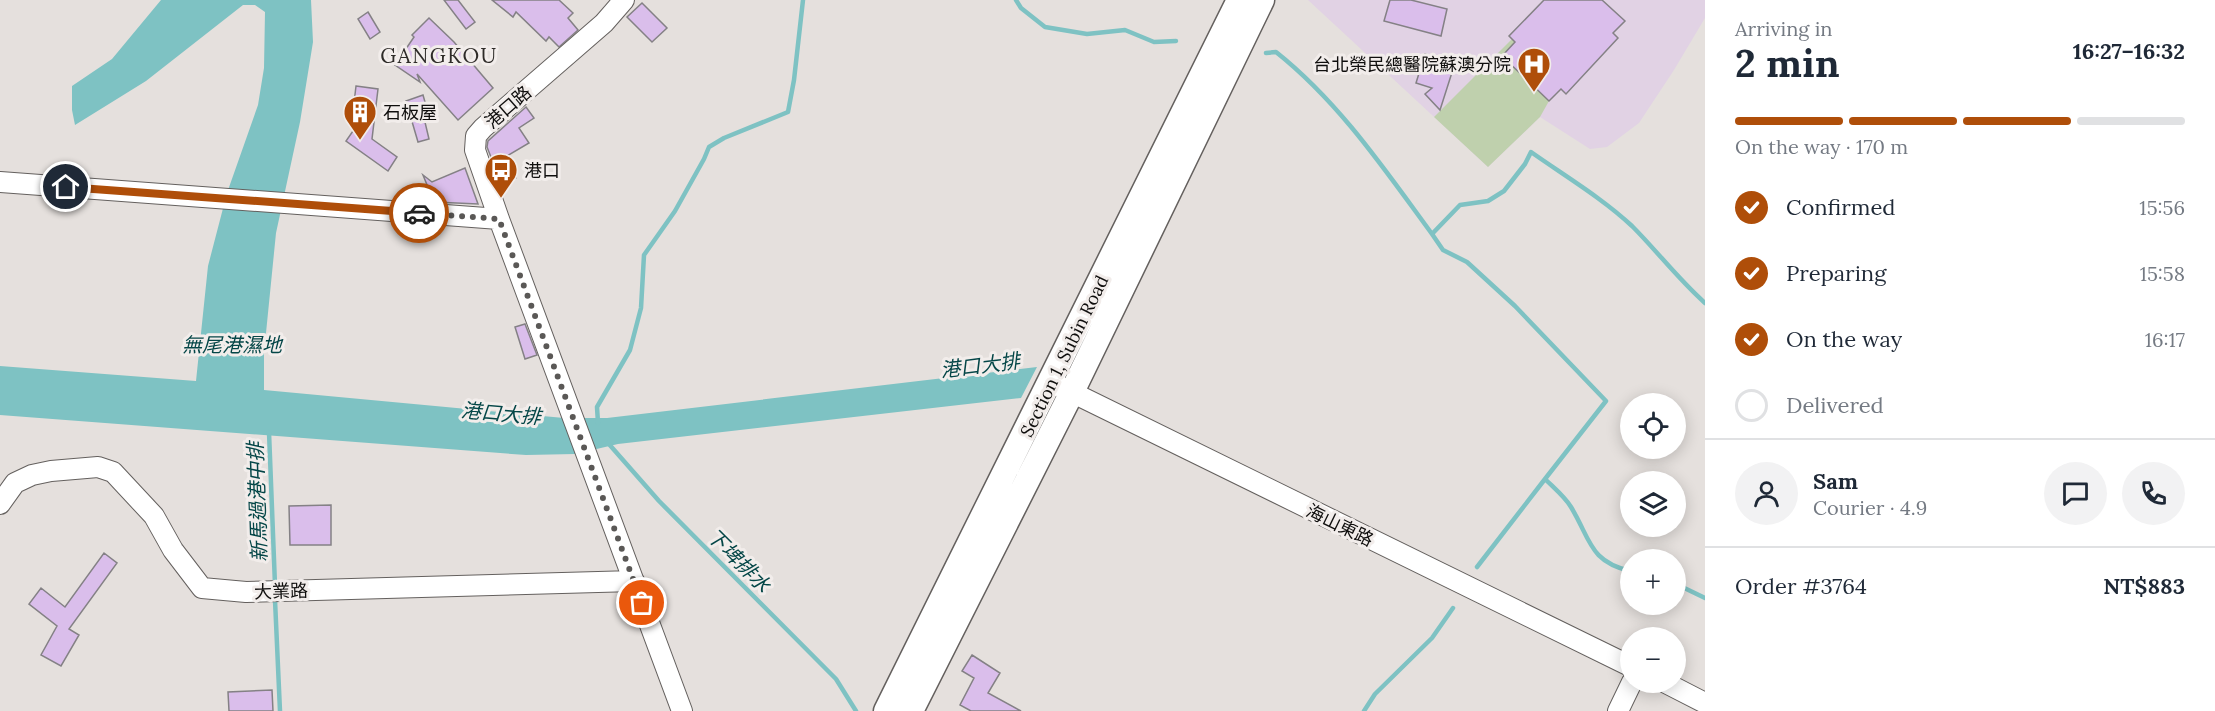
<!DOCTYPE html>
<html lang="en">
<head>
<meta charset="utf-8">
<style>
	:root { --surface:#fff; --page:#f2f2f3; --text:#1f2937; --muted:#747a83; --line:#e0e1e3; --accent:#af4e09 }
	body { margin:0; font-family:Lora,"Noto Sans TC",serif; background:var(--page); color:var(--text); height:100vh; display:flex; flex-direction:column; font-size:22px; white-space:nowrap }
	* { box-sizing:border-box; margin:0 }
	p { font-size:20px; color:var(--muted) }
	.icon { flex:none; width:33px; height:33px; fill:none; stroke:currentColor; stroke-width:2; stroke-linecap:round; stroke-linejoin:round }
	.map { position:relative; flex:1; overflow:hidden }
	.details { display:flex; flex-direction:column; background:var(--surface); width:510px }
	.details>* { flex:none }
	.tools { position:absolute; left:1620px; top:393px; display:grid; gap:12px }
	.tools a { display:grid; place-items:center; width:66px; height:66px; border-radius:50%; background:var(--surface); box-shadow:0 3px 15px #0003; font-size:30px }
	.pin { position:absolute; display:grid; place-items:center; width:51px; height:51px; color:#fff; margin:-26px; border:3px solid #fff; border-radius:50%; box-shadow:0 2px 6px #0007 }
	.courier { position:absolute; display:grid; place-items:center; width:60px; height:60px; margin:-30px; border:4px solid #af4e09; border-radius:50%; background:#fff; color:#222; box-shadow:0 2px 8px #0007 }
	.headline em { font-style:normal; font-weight:700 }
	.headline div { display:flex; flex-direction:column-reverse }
	.headline { display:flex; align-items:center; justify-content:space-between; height:102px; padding:0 30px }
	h1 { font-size:39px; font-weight:700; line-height:45px }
	.bar { display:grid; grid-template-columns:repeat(4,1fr); gap:9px 6px; align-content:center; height:72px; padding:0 30px }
	.bar i { height:8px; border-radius:4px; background:var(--line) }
	.bar .selected { background:var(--accent) }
	.bar p { grid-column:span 4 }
	.line { display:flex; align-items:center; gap:15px; padding:0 30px; border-top:2px solid var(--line) }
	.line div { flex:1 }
	.round { display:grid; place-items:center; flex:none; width:63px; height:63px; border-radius:32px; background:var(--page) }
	ol { padding:0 30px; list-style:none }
	li { display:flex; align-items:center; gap:18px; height:66px }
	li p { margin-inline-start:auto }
	li .icon { padding:6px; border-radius:50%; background:var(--accent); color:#fff; stroke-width:4 }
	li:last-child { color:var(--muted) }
	li i { width:33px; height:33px; border:3px solid var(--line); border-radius:50% }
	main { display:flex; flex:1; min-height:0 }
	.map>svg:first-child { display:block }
	.medical { fill:#e1d2e4 }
	.green { fill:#bfd0ad }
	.water { fill:#7ec2c3 }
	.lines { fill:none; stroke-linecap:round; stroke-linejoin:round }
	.stream { stroke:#7ec2c3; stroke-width:4.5 }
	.building { fill:#dabeeb; stroke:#848185; stroke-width:1.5 }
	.minor-casing { stroke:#64605e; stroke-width:22 }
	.major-casing { stroke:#64605e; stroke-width:27 }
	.minor { stroke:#fff; stroke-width:20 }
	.major { stroke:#fff; stroke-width:24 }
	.done { stroke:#5a5856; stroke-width:6; stroke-dasharray:0 10.8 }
	.route { stroke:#af4e09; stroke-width:8 }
	.labels { text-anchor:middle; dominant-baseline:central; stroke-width:6; stroke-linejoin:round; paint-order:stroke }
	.poi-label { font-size:18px; fill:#0f0e0d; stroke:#f2edeb; text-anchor:start }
	.street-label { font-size:18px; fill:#0f0e0d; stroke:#f2edeb }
	.water-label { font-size:20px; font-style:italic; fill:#044647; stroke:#f2edeb }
	.quarter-label { font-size:21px; letter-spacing:1.5px; fill:#2e2b28; stroke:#f2edeb }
</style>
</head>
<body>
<main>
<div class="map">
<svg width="1705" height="711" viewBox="0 0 1705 711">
	<rect width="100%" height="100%" fill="#e5e0dd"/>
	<path class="medical" d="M1308,0H1705V18L1674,70L1639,123L1607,147L1590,149L1540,117L1488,167Z"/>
	<path class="green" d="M1512,39L1515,42L1502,56L1549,101L1540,117L1488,167L1434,117Z"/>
	<path class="water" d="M161,0H311L313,42L300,122L276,233L264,353V390L564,418H607L1037,367L1021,398L618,444L575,454L526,455L0,415V366L196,381L208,266L227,193L258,105L264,68L265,12L255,5H243L146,81L75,125L72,110V86L112,59Z"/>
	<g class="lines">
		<path class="stream" d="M1016,0L1021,8L1045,27L1087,34L1125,30L1154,42L1176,41
			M1266,53L1276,52C1339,102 1385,170 1432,234L1460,205L1488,201L1504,191L1525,164L1531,152C1565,176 1602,198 1632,226C1657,251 1678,279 1705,303
			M1432,234L1443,250L1467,262L1515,306L1606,401L1545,479C1554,488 1565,497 1571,507C1591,540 1589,561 1630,571
			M598,423L597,407L630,350L641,308L644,255L675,211L704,159L709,147L724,138L788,112L794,80L803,0
			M269,432L275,585
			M608,443L659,501L836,679L856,711
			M1477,567L1545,479
			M1676,584L1705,598
			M275,600L280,711
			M1364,711L1375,694L1432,638L1453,608"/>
	</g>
	<path class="building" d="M444,0H458L475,22L466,29Z
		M492,0H559L573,13L568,18L578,30L559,47L549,37L546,41L516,12L513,17Z
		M1390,0H1411L1447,9L1441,36L1384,21Z
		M1544,0H1602L1625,21L1613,33L1618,38L1566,94L1561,89L1549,101L1502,56L1515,42L1509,36Z
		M642,3L667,28L652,42L627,17Z
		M368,12L380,32L370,39L358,19Z
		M429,18L454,42L493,88L458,120L417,74L420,82L395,65L414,37L412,35Z
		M1425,54L1455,63L1440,110L1425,94L1432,88L1416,83Z
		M356,86L378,89L372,139L397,157L388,171L346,141L360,121L352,120Z
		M423,95L429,116L424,118L429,139L418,142L406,101Z
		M526,107L534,118L519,128L529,143L507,156L516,178L502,185L487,147L488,141Z
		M465,168L478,204L434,202L423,175L432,182Z
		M525,324L537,355L525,359L515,327Z
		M331,505V545H290L289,506Z
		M104,553L117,563L69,629L79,635L61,666L41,655L57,626L29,604L41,588L65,607Z
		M972,655L1000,673L988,693L1021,711H971L960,705L974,678L962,671Z
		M272,690L273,711H229L228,692Z"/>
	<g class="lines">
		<g class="minor-casing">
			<path id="minor" d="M624,0L604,23L483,128L476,136L475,150L499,219L682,711
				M0,182L499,219
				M1059,386L1630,666
				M0,504L15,483L32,475L51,471L98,467L113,472L154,516L173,550L202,588L246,592L634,581
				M1664,682L1705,703
				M1618,711L1632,682"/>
		</g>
		<g class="major-casing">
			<path id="major" d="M886,711L1239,0
				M911,711L1071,394L1262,0"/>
		</g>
		<use href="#minor" class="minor"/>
		<use href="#major" class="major"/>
	</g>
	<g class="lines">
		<path class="done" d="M419,213L499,219L642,603"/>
		<path class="route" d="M66,187L419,213"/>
	</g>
	<defs>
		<g id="hospital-pin" transform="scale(1.725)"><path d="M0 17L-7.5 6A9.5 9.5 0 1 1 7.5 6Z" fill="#af4e09" stroke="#f2edeb"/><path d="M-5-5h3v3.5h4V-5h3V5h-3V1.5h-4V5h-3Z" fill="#fff"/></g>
		<g id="building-pin" transform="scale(1.725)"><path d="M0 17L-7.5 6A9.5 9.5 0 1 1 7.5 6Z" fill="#af4e09" stroke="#f2edeb"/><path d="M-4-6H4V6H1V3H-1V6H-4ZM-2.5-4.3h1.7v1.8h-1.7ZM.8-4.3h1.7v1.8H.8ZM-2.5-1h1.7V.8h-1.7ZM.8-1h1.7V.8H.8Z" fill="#fff"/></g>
		<g id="bus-pin" transform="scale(1.725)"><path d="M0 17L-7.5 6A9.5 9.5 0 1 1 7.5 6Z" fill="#af4e09" stroke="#f2edeb"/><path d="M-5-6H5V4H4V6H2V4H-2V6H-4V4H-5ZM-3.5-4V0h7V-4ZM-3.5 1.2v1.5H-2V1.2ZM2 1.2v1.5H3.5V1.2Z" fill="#fff"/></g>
	</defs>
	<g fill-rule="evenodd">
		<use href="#hospital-pin" x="1534" y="64"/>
		<use href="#building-pin" x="360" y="112"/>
		<use href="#bus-pin" x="501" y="170"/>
	</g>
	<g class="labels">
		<g class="poi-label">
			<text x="1511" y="64" text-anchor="end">台北榮民總醫院蘇澳分院</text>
			<text x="383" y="112">石板屋</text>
			<text x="524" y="170">港口</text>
		</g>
		<g class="street-label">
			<text transform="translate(508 107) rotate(-41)">港口路</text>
			<text transform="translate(1064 356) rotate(-64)">Section 1, Subin Road</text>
			<text transform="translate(1340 525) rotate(26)">海山東路</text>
			<text transform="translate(281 591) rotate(-2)">大業路</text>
		</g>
		<g class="water-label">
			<text x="232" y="344">無尾港濕地</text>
			<text transform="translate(980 365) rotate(-7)">港口大排</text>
			<text transform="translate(501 413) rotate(5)">港口大排</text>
			<text transform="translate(257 502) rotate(-92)">新馬過港中排</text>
			<text transform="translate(739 560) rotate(45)">下埤排水</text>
		</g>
		<g class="quarter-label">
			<text x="439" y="55">GANGKOU</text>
		</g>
	</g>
</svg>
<div class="tools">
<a><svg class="icon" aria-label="locate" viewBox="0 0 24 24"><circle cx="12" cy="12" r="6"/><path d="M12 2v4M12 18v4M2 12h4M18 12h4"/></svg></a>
<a><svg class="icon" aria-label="layers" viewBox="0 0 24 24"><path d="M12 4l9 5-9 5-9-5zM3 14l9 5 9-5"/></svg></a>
<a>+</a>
<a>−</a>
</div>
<div class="pin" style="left:642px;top:603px;background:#ea580c"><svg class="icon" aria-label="bag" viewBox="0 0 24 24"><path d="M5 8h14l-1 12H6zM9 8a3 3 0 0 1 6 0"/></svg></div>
<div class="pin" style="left:66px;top:187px;background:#1f2937"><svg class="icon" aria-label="home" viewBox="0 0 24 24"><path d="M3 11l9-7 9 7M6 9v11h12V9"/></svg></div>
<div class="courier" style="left:419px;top:213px"><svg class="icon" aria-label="car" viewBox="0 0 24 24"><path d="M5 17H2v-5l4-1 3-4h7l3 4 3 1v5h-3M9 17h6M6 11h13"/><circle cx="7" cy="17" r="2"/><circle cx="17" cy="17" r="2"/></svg></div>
</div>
<section class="details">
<div class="headline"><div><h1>2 min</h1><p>Arriving in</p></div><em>16:27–16:32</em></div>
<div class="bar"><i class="selected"></i><i class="selected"></i><i class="selected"></i><i></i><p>On the way · 170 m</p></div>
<ol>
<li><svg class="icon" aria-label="check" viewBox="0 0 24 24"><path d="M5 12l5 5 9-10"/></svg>Confirmed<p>15:56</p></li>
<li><svg class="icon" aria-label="check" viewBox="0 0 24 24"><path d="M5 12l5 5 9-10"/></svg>Preparing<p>15:58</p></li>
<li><svg class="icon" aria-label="check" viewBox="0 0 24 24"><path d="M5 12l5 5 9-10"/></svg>On the way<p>16:17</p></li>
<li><i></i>Delivered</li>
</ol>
<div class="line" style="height:108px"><a class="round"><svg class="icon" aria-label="person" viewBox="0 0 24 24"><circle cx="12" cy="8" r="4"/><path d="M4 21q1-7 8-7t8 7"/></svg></a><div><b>Sam</b><p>Courier · 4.9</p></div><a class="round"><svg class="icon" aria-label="chat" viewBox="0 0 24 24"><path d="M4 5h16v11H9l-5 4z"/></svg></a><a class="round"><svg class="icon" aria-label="phone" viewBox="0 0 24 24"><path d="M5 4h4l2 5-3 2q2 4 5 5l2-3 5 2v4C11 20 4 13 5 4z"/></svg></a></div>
<div class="line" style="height:78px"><div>Order #3764</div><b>NT$883</b></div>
</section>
</main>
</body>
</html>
